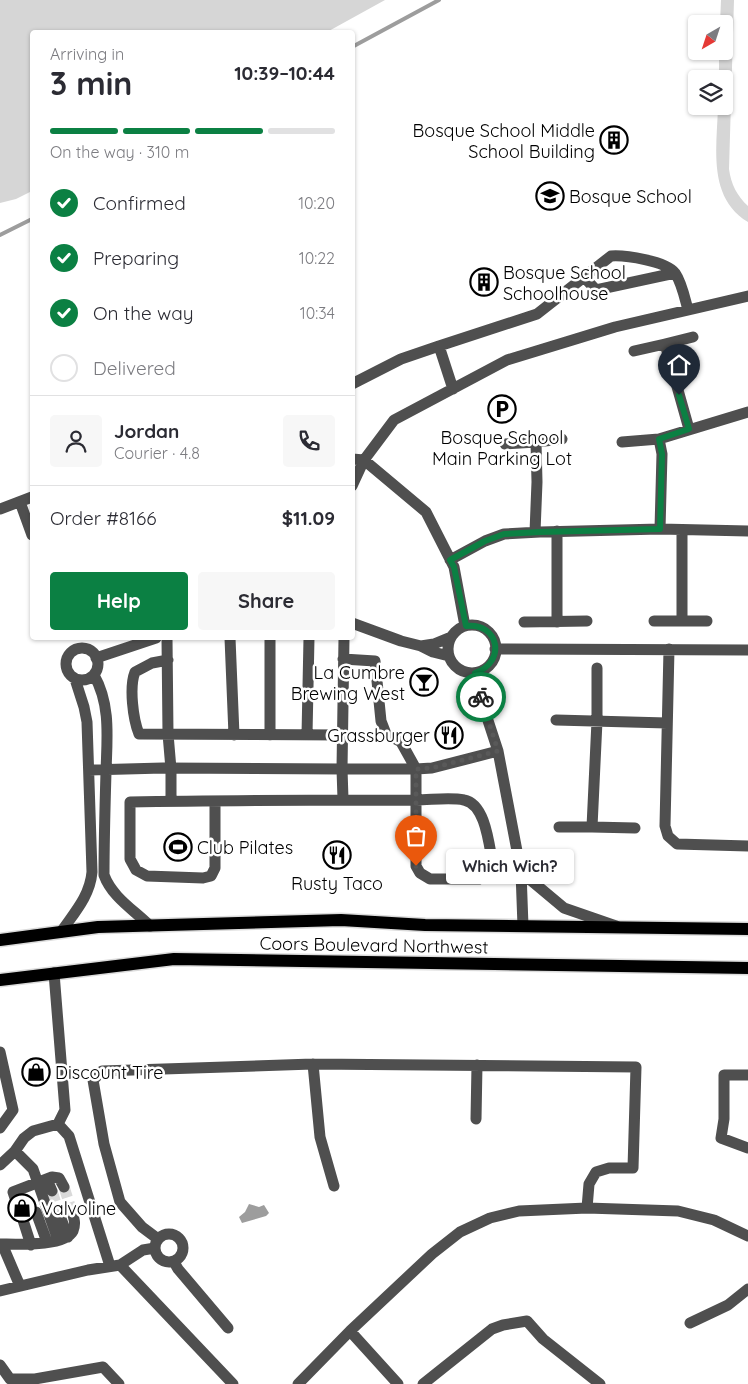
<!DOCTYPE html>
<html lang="en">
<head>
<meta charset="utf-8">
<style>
	:root { --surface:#fff; --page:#f7f7f7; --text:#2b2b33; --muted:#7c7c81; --line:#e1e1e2; --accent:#0b8043 }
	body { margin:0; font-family:Quicksand,sans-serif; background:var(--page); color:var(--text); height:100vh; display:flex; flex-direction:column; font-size:19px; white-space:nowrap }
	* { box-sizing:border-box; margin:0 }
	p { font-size:16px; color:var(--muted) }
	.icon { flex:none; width:28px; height:28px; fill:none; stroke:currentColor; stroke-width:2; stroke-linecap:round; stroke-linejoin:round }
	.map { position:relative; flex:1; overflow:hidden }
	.details { position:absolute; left:30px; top:30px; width:325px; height:610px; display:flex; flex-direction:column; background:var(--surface); border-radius:5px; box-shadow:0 1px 4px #0004 }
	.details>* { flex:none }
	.needle { width:32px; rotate:219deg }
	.controls { position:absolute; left:688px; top:15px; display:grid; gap:10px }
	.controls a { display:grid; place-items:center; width:45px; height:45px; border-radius:5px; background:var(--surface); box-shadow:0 1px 4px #0004; font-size:25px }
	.pin { position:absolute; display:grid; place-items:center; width:42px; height:42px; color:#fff; margin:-51px -21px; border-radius:50% 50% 50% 0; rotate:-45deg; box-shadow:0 0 5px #0007 }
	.pin .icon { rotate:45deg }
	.courier { position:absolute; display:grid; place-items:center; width:50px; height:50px; margin:-25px; border:4px solid #0b8043; border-radius:50%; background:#fff; color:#222; box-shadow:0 1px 6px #0007 }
	.bubble { position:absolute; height:35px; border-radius:5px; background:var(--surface); box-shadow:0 1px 4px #0004; font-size:16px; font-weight:700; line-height:35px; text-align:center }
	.head em { font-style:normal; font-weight:700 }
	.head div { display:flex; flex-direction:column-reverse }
	.head { display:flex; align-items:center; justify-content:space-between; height:85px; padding:0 20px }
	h1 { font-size:32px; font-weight:700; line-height:38px }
	.bar { display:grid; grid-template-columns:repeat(4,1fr); gap:8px 5px; align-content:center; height:60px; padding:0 20px }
	.bar i { height:6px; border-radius:4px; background:var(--line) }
	.bar .current { background:var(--accent) }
	.bar p { grid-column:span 4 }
	.line { display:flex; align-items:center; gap:12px; padding:0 20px; border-top:1px solid var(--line) }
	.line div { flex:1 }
	.round { display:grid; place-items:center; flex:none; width:52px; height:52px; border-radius:5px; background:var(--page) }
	ol { padding:0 20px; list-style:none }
	li { display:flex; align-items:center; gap:15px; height:55px }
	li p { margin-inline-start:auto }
	li .icon { padding:5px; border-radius:50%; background:var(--accent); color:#fff; stroke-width:4 }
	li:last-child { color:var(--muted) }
	li i { width:28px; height:28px; border:2px solid var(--line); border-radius:50% }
	.cta { display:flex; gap:10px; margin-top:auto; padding:10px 20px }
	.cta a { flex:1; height:58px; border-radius:5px; background:var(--accent); color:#fff; font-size:20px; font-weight:700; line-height:58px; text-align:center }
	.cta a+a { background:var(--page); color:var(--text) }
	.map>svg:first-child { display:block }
	.green { fill:#d6d6d6 }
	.water { fill:#9d9d9d }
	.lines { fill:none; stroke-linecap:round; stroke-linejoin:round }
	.stream { stroke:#9d9d9d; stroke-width:4 }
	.minor-tunnel { stroke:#d9d9d9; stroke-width:11; stroke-dasharray:11 5.5; stroke-linecap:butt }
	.major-casing { stroke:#dbdbdb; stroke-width:15 }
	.minor { stroke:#4f4f4f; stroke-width:11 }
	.major { stroke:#000; stroke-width:12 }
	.done { stroke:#595959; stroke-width:5; stroke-dasharray:0 9 }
	.route { stroke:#0b8043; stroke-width:6 }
	.labels { text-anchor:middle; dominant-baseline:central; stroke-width:5; stroke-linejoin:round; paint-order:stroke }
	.poi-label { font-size:18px; fill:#000; stroke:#fff; text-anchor:start }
	.street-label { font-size:18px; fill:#000; stroke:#fff }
</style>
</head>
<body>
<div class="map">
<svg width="748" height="1384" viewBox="0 0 748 1384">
	<rect width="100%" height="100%" fill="#fff"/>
	<path class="green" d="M0,0H385L327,32H32V191L16,199L0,203Z
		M721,0H734L729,169C731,184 737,196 748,206V222C707,197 717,147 718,106H724V79H719V51H724V24H720Z"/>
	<path class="water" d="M249,1204L259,1207L264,1205L269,1213L266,1216L242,1223L239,1217L245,1212Z"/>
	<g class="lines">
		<path class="stream" d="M352,47L439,0
			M0,235L32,219"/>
		<path class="minor-tunnel" d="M64,1187L72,1212
			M52,1191L60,1216
			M24,1199L30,1214"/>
		<g class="major-casing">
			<path id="major" d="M0,940L98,927L341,920L425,925L748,929
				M0,980L174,959L748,968"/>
		</g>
		<path class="minor" d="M584,277L596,290L675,273
			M634,351L665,344
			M352,384L401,359L439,346
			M453,389L439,346L537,314L611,256C625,255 666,261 675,273C682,283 685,299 688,310
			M689,429L665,344L693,337
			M622,442L659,439
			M505,444L536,442
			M352,459L364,460L426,512L454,567L465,626
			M352,486L364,460L394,420L507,360L615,327L748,296
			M20,502L32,535
			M0,509L32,497
			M660,529L748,531
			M682,530V621
			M535,532L537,482L536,442L562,439
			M450,560L485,541L504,534L540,532L660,529L662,454L659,439L748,412
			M654,621H707
			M524,622L587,621
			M557,622V531
			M352,623L401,641L421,646
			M448 649a24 24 0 1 1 48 0a24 24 0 1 1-48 0Z
			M167,638L168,734L171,769V801
			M230,638L234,735
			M270,638V735
			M344,638L342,769H416L432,768L498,751
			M66 664a16 16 0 1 1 32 0a16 16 0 1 1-32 0Z
			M495,649L748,650
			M669,649L665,826L668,836L677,844L748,846
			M449,656L433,652L421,646L434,644L451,637
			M96,658L156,638
			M168,660L152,663L135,672C129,687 133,719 139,734L342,735
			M597,668V721L592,827L635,828
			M475,673L478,690L498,751L521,872L523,926
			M94,675C111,705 107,738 106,772C105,806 104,841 104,875C112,897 134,910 150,926
			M556,720L667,723
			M307,735L309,638
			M89,770L163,768L342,769L343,799
			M215,801V868L211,876L203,878L147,876L136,870L130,859V802C226,800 321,800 416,800V866L420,873L430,879H479L487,874L493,865C489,846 486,804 464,800C450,797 431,800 416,800V769L401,742L386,734L381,721L375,661L343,659
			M559,827H592
			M521,872L564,908L616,926
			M61,932C74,913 90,896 92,872L87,722L84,707L75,679
			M0,1052L13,1110L0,1128
			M313,1064L320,1137L334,1186
			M748,1075H724V1119L721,1138L748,1148
			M476,1119L477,1065
			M58,1124L69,1136L110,1266
			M15,1151L33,1169L58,1240
			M0,1165L15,1151L24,1138L33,1131L58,1124L65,1110L54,973
			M47,1179L52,1191
			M16,1201L13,1192L52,1177L59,1178L64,1187
			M36,1212L47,1242
			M60,1216L68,1237
			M22,1217L31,1245
			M155 1248a14 14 0 1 1 28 0a14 14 0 1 1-28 0Z
			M158,1239L142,1227L120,1202L104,1144L93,1080L102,1071L313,1064L636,1067L633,1168H609L596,1172L589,1184L587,1208
			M0,1244C15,1244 65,1247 73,1231C76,1224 74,1218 72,1212
			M2,1244L20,1286
			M174,1262L178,1269L228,1328
			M120,1265L143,1250L155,1248
			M0,1291L88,1270L120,1265L233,1384
			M690,1323L728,1305L748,1289
			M350,1331L398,1384
			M0,1365L10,1379H35L103,1367L119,1384
			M298,1384L350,1331L432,1254L460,1232L490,1218L519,1211L587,1208L678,1211L714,1220L748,1236
			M423,1384L492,1329L503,1325L527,1321L543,1339L600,1384"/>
		<use href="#major" class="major"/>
	</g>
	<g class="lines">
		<path class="done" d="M416,866V769L432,768L498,751L481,697"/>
		<path class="route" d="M481,697L475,673C507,662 499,622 466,626L454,567L450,560L485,541L504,534L540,532L660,529L662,454L659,439L689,429L679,395"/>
	</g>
	<defs>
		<g id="building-ring" transform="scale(1.4375)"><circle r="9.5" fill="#fff" stroke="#000" stroke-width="1.5"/><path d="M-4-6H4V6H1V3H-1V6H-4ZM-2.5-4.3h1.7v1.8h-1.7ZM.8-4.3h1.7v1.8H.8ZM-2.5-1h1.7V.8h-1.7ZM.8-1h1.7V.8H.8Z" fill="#000"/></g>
		<g id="school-ring" transform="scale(1.4375)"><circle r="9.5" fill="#fff" stroke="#000" stroke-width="1.5"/><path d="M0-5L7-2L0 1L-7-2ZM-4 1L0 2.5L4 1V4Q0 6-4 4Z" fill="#000"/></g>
		<g id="parking-ring" transform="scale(1.4375)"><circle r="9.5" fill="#fff" stroke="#000" stroke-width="1.5"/><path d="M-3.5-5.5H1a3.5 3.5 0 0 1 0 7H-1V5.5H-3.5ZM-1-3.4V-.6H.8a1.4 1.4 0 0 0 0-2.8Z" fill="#000"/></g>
		<g id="bar-ring" transform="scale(1.4375)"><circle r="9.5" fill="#fff" stroke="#000" stroke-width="1.5"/><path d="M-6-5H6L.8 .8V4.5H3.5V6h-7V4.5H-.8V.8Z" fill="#000"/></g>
		<g id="restaurant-ring" transform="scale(1.4375)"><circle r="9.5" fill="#fff" stroke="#000" stroke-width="1.5"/><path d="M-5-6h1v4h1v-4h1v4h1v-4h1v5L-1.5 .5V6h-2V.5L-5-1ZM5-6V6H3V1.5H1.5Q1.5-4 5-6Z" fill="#000"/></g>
		<g id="stadium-ring" transform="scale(1.4375)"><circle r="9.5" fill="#fff" stroke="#000" stroke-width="1.5"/><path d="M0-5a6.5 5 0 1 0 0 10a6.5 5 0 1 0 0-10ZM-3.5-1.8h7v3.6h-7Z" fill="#000"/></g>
		<g id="shop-ring" transform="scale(1.4375)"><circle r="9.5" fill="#fff" stroke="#000" stroke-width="1.5"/><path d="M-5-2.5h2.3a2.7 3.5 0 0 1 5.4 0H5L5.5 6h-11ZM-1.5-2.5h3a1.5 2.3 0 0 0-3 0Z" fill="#000"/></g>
	</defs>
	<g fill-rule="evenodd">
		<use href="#building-ring" x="614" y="140"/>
		<use href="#school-ring" x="550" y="196"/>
		<use href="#building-ring" x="484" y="282"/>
		<use href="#parking-ring" x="502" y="409"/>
		<use href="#bar-ring" x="424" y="682"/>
		<use href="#restaurant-ring" x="449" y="735"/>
		<use href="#stadium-ring" x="178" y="847"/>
		<use href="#restaurant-ring" x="337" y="855"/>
		<use href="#shop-ring" x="36" y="1072"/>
		<use href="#shop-ring" x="22" y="1208"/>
	</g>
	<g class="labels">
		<g class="poi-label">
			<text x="595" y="130" text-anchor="end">Bosque School Middle<tspan x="595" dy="21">School Building</tspan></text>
			<text x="569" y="196">Bosque School</text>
			<text x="503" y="272">Bosque School<tspan x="503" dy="21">Schoolhouse</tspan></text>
			<text x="502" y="437" text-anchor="middle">Bosque School<tspan x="502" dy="21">Main Parking Lot</tspan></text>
			<text x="405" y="672" text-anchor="end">La Cumbre<tspan x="405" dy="21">Brewing West</tspan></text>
			<text x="430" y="735" text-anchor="end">Grassburger</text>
			<text x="197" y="847">Club Pilates</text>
			<text x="337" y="883" text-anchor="middle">Rusty Taco</text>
			<text x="55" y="1072">Discount Tire</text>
			<text x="41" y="1208">Valvoline</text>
		</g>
		<g class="street-label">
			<text transform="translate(374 945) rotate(1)">Coors Boulevard Northwest</text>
		</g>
	</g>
</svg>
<div class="controls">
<a><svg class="needle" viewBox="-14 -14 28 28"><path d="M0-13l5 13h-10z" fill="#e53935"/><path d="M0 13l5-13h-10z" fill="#7c7c81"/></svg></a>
<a><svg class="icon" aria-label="layers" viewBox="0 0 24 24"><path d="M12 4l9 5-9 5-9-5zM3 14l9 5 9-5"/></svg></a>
</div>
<div class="pin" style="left:416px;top:866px;background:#ea580c"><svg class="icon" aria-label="bag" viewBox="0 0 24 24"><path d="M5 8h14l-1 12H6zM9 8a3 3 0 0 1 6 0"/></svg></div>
<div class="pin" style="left:679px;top:395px;background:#1f2937"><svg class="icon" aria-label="home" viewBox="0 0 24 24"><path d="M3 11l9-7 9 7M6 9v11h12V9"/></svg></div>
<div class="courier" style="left:481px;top:697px"><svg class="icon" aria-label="bike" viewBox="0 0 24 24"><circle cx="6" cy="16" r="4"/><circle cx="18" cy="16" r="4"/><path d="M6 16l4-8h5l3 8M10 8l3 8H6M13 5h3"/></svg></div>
<div class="bubble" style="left:446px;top:849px;width:128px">Which Wich?</div>
<section class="details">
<div class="head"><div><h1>3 min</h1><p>Arriving in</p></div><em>10:39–10:44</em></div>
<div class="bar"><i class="current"></i><i class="current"></i><i class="current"></i><i></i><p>On the way · 310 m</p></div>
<ol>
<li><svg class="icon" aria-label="check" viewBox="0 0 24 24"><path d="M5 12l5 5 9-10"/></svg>Confirmed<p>10:20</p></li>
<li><svg class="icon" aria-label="check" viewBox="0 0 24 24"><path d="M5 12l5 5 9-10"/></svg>Preparing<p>10:22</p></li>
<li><svg class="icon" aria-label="check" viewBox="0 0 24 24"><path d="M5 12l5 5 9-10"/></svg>On the way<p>10:34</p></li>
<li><i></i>Delivered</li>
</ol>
<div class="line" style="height:90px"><a class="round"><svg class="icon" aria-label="person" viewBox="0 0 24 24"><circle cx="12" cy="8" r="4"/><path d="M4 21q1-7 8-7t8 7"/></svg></a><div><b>Jordan</b><p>Courier · 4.8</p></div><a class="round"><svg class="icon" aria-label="phone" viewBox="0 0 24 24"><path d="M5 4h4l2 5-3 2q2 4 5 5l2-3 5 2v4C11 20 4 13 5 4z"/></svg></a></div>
<div class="line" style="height:65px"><div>Order #8166</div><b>$11.09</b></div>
<div class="cta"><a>Help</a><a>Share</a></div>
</section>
</div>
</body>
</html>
